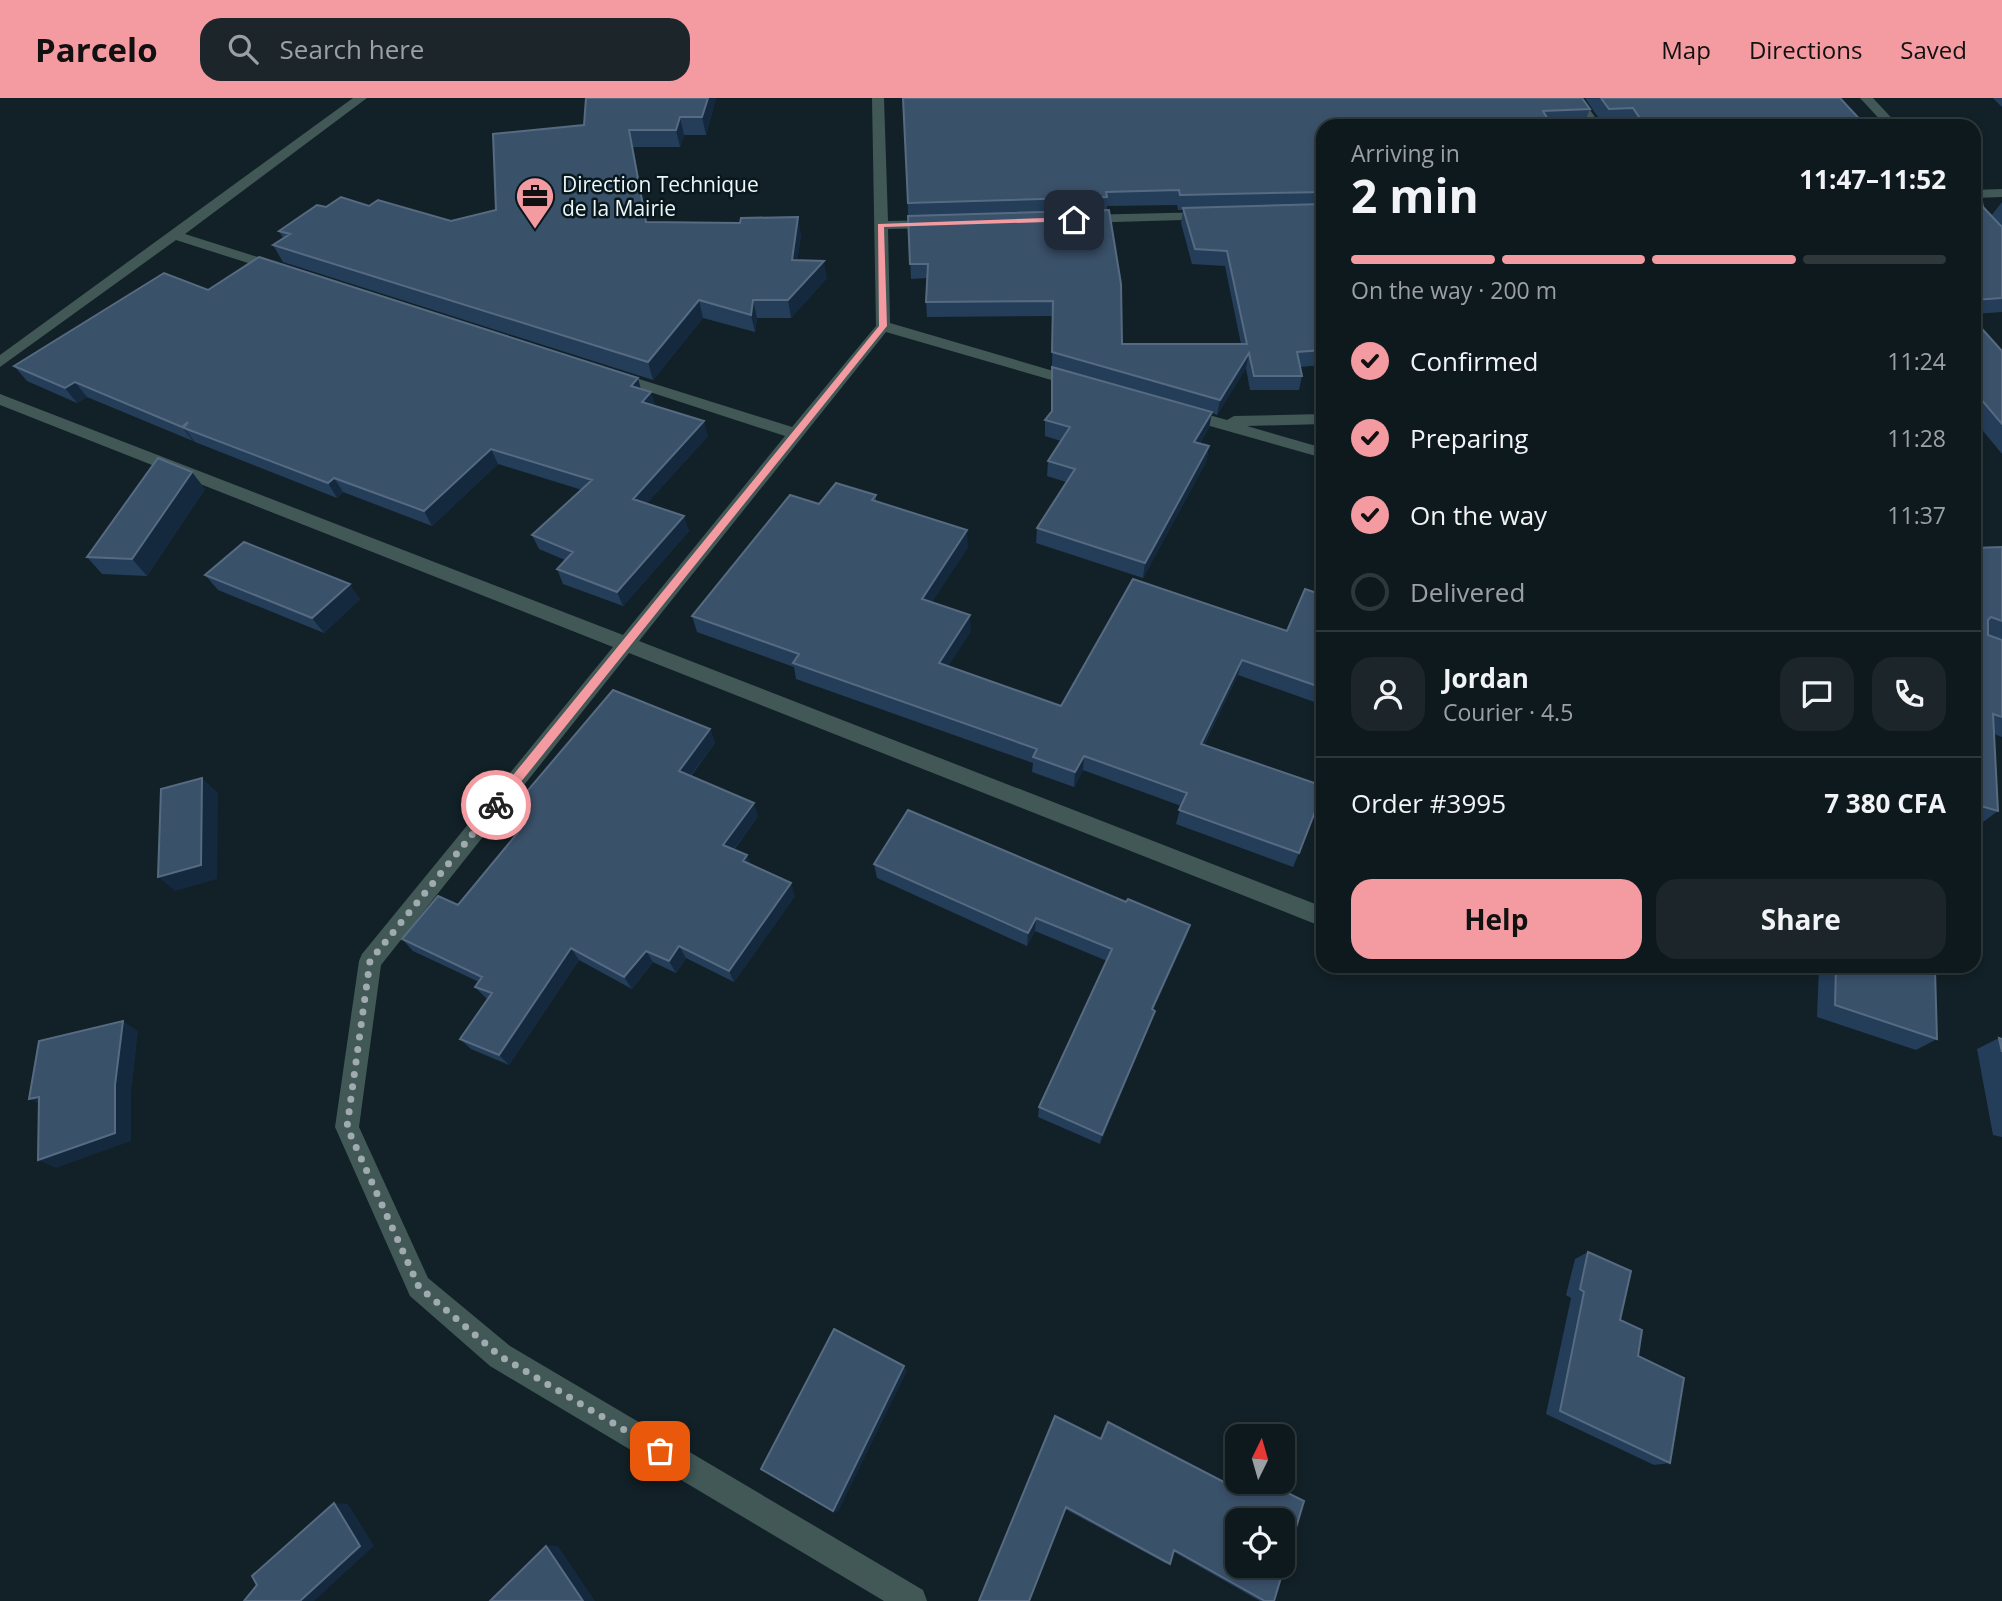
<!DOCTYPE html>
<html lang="en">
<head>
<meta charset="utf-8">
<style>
	:root { --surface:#0e191d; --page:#1c262a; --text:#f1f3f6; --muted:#9ba0a4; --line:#2e383b; --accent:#f49aa1 }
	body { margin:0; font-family:"Open Sans",sans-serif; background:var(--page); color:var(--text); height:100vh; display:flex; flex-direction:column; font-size:26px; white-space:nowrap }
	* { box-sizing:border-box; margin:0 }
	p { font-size:23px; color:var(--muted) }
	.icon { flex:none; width:38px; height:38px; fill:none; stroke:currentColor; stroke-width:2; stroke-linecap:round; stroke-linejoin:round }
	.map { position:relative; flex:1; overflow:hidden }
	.drawer { position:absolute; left:1316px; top:21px; width:665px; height:854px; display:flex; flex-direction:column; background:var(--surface); border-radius:21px; box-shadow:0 4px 10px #0003,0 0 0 2px var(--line) }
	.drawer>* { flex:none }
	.needle { width:46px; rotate:5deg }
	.buttons { position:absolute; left:1225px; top:1326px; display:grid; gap:14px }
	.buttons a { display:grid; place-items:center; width:70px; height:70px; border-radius:14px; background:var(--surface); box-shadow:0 4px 10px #0003,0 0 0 2px var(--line); font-size:35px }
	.pin { position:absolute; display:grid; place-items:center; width:60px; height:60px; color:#fff; margin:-30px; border-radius:14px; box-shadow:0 4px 10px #0006 }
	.courier { position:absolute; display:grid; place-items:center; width:70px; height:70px; margin:-35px; border:5px solid #f49aa1; border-radius:50%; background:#fff; color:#222; box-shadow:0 2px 9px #0007 }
	.overview em { font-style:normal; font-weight:700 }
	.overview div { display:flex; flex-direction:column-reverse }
	.overview { display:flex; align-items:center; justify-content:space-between; height:119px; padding:0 35px }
	h1 { font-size:46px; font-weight:700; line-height:52px }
	.bar { display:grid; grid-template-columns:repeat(4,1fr); gap:10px 7px; align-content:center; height:84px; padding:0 35px }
	.bar i { height:9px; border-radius:5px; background:var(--line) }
	.bar .active { background:var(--accent) }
	.bar p { grid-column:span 4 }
	.line { display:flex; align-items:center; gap:18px; padding:0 35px; border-top:2px solid var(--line) }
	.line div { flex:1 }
	.round { display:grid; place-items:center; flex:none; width:74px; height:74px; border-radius:21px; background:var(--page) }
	ol { padding:0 35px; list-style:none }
	li { display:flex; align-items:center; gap:21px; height:77px }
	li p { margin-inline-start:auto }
	li .icon { padding:7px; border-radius:50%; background:var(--accent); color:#111; stroke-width:4 }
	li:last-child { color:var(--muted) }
	li i { width:38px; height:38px; border:4px solid var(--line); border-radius:50% }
	.cta { display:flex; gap:14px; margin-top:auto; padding:14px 35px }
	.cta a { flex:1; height:80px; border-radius:21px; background:var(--accent); color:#111; font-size:28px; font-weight:700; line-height:80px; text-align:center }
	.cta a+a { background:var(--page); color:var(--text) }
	header { display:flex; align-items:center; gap:42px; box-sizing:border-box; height:98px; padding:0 35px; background:var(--accent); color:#111 }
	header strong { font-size:33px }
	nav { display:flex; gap:38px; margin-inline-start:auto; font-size:24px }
	.search { width:490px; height:63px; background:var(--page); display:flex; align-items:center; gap:18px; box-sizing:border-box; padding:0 24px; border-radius:21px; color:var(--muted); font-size:26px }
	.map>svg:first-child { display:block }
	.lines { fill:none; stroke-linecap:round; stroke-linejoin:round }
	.minor { fill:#415857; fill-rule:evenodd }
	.wall { fill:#243d59; fill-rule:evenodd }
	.shaded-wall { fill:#14293e }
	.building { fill:#3a516a; stroke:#566b81; stroke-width:2; fill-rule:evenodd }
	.route { fill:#f49aa1 }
	.done { stroke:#a0abb0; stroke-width:7; stroke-dasharray:0 12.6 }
	.labels { text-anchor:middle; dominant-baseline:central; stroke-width:5; stroke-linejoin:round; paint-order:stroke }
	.far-poi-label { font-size:21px; fill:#edf6fa; stroke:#09181d; text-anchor:start }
</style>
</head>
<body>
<header>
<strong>Parcelo</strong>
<div class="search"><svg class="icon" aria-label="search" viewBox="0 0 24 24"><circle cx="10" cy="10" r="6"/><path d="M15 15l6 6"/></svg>Search here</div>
<nav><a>Map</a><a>Directions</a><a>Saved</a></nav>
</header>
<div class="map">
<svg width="2002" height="1503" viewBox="0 0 2002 1503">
	<rect width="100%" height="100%" fill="#122127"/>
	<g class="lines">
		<path class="minor" d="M353,0H367L185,136L286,168V174H276L176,142L0,269V257Z
			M872,0H884L888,123L935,122L942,126L935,130L888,131L890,225L1084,282L1087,285L1079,290L886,234L639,543L1323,809V829L629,555L381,867L359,1029L428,1180L510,1248L923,1492L927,1503H884L490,1268L410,1198L335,1029L359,863L362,856L613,549L0,307V296L623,537L785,338L610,281L607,278L610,275H620L792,329L876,228Z
			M1570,0H1582L1601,28H1589Z
			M1860,0H1873L1899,28H1886Z
			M2002,91V99L1974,100V92Z
			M1211,114L1216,115V121L1082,125L1075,121L1082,117Z
			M1184,310L1227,322L1234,318L1323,316V326L1247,328L1323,350V360L1178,319L1176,315L1178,311Z"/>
	</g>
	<path class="wall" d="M716,0L706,37H684L680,49H633L647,124L801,137L797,162L827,180L791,220H757L755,234L703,220L653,282L283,164L273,147L283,140L279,133L326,109L369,108L451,123L496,112L584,27Z
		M903,0L1590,11L1584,26L1323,28V267L1300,269L1302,278L1299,292H1250L1246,270L1217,317L1212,315L1209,330L1200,345L1209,348L1206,364L1143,480L1036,445L1037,430L1066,384L1047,378L1048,363L1061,343L1045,338V322L1051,314L1053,218L927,219L926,204L927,180L911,181ZM1177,107L1178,112H1183L1181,125L1192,166L1225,168L1241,246H1122L1107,108Z
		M1585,0H1840L1866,28H1629L1627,25H1602Z
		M1993,0H2002V9Z
		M1974,104L1983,109L1991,118L2002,104V214L1974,216Z
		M208,192L641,291L656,308L708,338L647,405L689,433L623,508L563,486L557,471L565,462L539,451L532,437L582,392L498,366L432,428L343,394L337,400L195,344L194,343H193L87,299L77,305L27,283L14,268Z
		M1974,222L2002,253V356L1974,322Z
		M205,391L147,478L102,476L87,459Z
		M876,397V403L968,449L931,505L971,533L948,568L1061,608L1287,533L1323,497V607L1238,577L1204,647L1299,755L1293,769L1176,726L1181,708L1083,672L1074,689L1032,674L1033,665L796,581L794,569L697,534L692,518L819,406Z
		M2002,449V639L1994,636L1998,713L1979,727L1974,725V450Z
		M205,477L360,501L324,535L218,492Z
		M710,631L715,645L691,678L758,718L734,752L747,757L750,766L795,798L734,884L686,860L676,875L653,864L632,891L579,862L509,967L471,951L460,941L488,901L486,900L475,889L479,884L413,853L402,841L458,807L514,739L510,737L501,724Z
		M874,766L1126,804L1190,827L1186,840L1153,912L1155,913L1151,924L1100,1046L1038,1019L1039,1009L1107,863L1035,833L1027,848L877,780Z
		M1819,868H1923L1937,941L1916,952L1817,919Z
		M1999,940L2002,941V1039L1993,1037L1977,951Z
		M1588,1154L1638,1258L1670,1365L1654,1367L1546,1316L1571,1200L1566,1197L1575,1161Z
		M1108,1324L1242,1393L1245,1384H1266L1274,1503H1260L1174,1454L1170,1466L1165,1465L1065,1411L979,1503L1100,1341L1105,1327Z"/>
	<path class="shaded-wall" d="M708,0H716L706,37L702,19Z
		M680,19L684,37L680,49L676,32Z
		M629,32L633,49L650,141L646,124Z
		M798,119L801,137L795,180L792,162Z
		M824,163L827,180L791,220L788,202Z
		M699,202L703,220L653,282L648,264Z
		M753,202L757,220L755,234L751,217Z
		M1249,255L1246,270L1217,317L1220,302Z
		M638,280L642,295L631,288Z
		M75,284L87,299L77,305L65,290Z
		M651,294L656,309L642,304Z
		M1212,314L1209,330L1191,359L1194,344Z
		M704,323L708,338L638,415L633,401Z
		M188,324L184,330L194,343H193L182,329Z
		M1209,348L1206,364L1143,480L1145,465Z
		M491,351L498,366L432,428L424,413Z
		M192,374L205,391L147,478L132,461Z
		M334,380L343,394L337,400L328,385Z
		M684,418L689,433L623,508L617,494Z
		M967,432L968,449L923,518L922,501Z
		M350,486L360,501L324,535L312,520Z
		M970,517L971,533L940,581L939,565Z
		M1242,562L1238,577L1197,660L1201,646Z
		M710,631L715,645L684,686L679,673Z
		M1084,658L1083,672L1074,689L1075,674Z
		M202,680L218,695L217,781L175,793L158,779Z
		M754,705L758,718L728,759L723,747Z
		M747,757L752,770L743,763Z
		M791,785L795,798L734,884L729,873Z
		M1036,820L1035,833L1027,848L1028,835Z
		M1190,827L1186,840L1148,923L1152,911Z
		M679,848L686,860L676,875L669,863Z
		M571,850L579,862L509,967L499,957Z
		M646,853L653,864L632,891L624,879Z
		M1155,913L1151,924L1100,1046L1102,1037Z
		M123,923L138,933L131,996V1043L56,1070L38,1062L115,987Z
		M39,999L47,1009L29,1001Z
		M904,1268L907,1273L838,1414L833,1413Z
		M334,1405L348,1406L374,1448L314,1503H300Z
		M546,1448H558L595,1503H583Z"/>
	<path class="building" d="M586,0H708L702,19H680L676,32H629L646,124L740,125L741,120L798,119L792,162L824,163L788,202H753L751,217L699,202L648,264L273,147L290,136L279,133L317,107L326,109L341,99L369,108L378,102L451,123L496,112L493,36L584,27Z
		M903,0H1582L1590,11L1543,13L1552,28H1323V94L1180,97L1179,92L1106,94L1107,99L908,105Z
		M1601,0H1840L1866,28H1645L1633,10L1609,11Z
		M1974,104H1982L1983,109L2002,129V200L1974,202Z
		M1323,106V252L1297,254L1302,278H1254L1249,255L1220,302L1052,254L1053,203L926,204L928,166H910L908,118L1109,112L1121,186L1122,246H1247L1227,153L1195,151L1183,110Z
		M259,159L638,280L631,288L651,294L642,304L704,323L633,401L684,418L617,494L557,471L573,454L532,437L592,382L491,351L424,413L334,380L328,385L184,330L188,324L182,329L75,284L65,290L14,268L164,175L208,192Z
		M1974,222L2002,253V326L1974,293Z
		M1052,269L1212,314L1194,344L1209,348L1145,465L1037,430L1075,371L1048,363L1070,329L1045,322L1052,313Z
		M158,360L192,374L132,461L87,459Z
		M836,385L876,397L872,402L967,432L922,501L970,517L939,565L1061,608L1133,481L1287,533L1305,491L1323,497V590L1242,562L1201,646L1323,688V693L1299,755L1179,712L1187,695L1084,658L1075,674L1033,659L1037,651L793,565L799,556L692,518L790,397L819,406Z
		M244,444L350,486L312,520L205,477Z
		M2002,449V523L1991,519L1988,522V537L2002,542V619L1993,616L1998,713L1974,706V450Z
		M613,592L710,631L679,673L754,705L723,747L747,757L743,763L791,785L729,873L679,848L669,863L646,853L624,879L571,850L499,957L460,941L492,895L475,889L482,879L402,841L438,798L458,807L520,732L501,724Z
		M202,680L201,767L158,779L161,691Z
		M908,712L1126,804L1128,801L1190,827L1152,911L1155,913L1102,1037L1039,1009L1112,851L1036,820L1028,835L874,766Z
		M1836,868H1923L1935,872L1937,941L1835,907Z
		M123,923L115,987V1035L38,1062L39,999L29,1001L39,943Z
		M1999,940L2002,941V954Z
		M1588,1154L1631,1173L1620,1222L1642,1232L1638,1258L1684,1280L1670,1365L1560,1313L1584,1194L1580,1191Z
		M834,1231L904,1268L833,1413L761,1371Z
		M1055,1318L1101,1341L1108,1324L1247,1396L1251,1384H1266L1304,1403L1274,1503H1265L1174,1452L1170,1466L1066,1409L1029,1503H979ZM1237,1423H1283V1468H1237Z
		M334,1405L360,1448L300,1503H244L257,1487L252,1478Z
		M546,1448L583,1503H490Z"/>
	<path class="route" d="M1074,119L1077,123L884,129L887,228L500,710H492V703L879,228L878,126Z"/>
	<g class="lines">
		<path class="done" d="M496,707L370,863L347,1029L419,1189L500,1258L660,1353"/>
	</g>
	<defs>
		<g id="office-pin" transform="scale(2.0125)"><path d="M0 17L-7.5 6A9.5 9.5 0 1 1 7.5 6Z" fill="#f49aa1" stroke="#09181d"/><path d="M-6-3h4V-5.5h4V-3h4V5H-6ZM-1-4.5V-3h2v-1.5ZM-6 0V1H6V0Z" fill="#111"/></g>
	</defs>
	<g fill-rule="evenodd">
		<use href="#office-pin" x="535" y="98"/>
	</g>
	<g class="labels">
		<g class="far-poi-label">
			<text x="562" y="86">Direction Technique<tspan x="562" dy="24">de la Mairie</tspan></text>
		</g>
	</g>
</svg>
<div class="buttons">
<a><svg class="needle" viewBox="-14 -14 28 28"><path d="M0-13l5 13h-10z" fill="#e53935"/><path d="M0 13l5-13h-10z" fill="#9ba0a4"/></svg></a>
<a><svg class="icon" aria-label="locate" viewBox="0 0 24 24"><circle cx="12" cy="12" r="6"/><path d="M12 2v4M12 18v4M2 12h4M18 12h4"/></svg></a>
</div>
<div class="pin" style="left:660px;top:1353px;background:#ea580c"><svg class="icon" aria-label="bag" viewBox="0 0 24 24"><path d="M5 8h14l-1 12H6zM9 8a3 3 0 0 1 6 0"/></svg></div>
<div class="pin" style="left:1074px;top:122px;background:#1f2937"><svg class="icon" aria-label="home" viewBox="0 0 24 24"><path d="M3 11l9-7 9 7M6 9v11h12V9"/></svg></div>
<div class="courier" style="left:496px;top:707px"><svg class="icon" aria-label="bike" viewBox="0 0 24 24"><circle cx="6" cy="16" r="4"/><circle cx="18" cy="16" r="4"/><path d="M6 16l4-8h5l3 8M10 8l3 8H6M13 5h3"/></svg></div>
<section class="drawer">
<div class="overview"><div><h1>2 min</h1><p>Arriving in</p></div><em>11:47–11:52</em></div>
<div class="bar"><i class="active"></i><i class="active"></i><i class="active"></i><i></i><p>On the way · 200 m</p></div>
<ol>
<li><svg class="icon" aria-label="check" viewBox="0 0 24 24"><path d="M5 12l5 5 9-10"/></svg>Confirmed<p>11:24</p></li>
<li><svg class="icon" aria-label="check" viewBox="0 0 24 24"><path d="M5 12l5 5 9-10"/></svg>Preparing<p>11:28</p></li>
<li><svg class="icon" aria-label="check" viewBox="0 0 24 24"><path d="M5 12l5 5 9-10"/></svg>On the way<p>11:37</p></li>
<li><i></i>Delivered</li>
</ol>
<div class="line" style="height:126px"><a class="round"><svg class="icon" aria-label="person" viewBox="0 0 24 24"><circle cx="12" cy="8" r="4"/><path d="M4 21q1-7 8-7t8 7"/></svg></a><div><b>Jordan</b><p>Courier · 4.5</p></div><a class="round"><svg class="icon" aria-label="chat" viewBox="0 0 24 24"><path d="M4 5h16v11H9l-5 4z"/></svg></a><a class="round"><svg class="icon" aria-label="phone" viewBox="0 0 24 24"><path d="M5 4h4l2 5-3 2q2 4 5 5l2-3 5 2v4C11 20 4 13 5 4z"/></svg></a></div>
<div class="line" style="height:91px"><div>Order #3995</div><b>7 380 CFA</b></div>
<div class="cta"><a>Help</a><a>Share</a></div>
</section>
</div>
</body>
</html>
